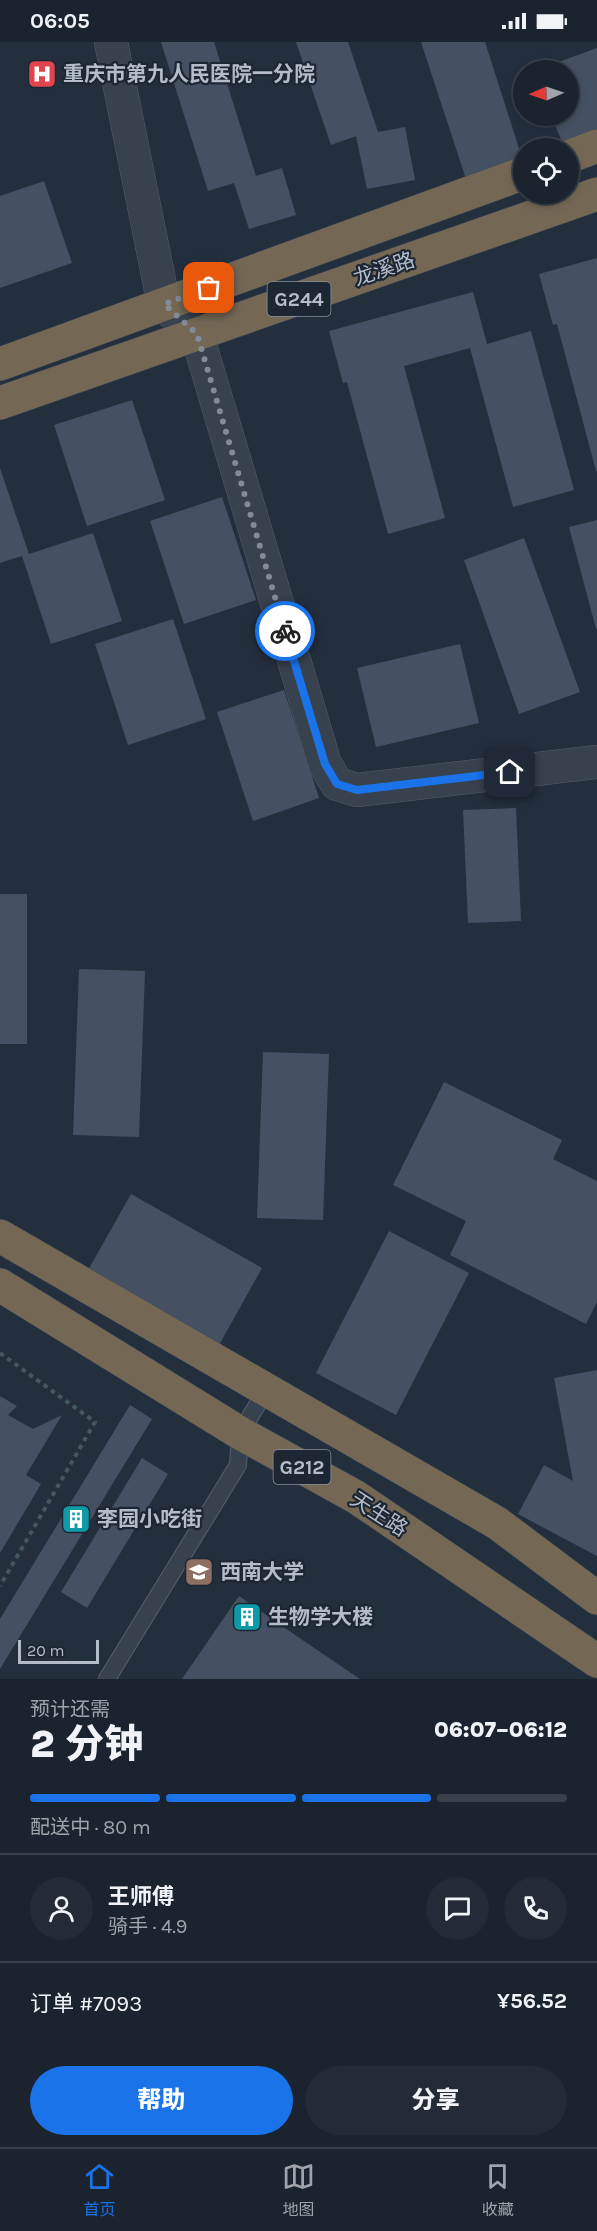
<!DOCTYPE html>
<html lang="zh">
<head>
<meta charset="utf-8">
<style>
	:root { --surface:#1b232e; --page:#242b36; --text:#f1f3f6; --muted:#a0a4aa; --line:#39404a; --accent:#1a73e8 }
	body { margin:0; font-family:Karla,"Noto Sans SC",sans-serif; background:var(--page); color:var(--text); height:100vh; display:flex; flex-direction:column; font-size:22px; white-space:nowrap }
	* { box-sizing:border-box; margin:0 }
	p { font-size:20px; color:var(--muted) }
	.icon { flex:none; width:33px; height:33px; fill:none; stroke:currentColor; stroke-width:2; stroke-linecap:round; stroke-linejoin:round }
	.map { position:relative; height:1637px; overflow:hidden }
	.side { display:flex; flex-direction:column; background:var(--surface); flex:1 }
	.side>* { flex:none }
	.needle { width:39px; rotate:268deg }
	.controls { position:absolute; left:513px; top:18px; display:grid; gap:12px }
	.controls a { display:grid; place-items:center; width:66px; height:66px; border-radius:50%; background:var(--surface); box-shadow:0 3px 9px #0003,0 0 0 2px var(--line); font-size:30px }
	.scale { position:absolute; left:18px; bottom:15px; width:81px; box-sizing:border-box; padding-left:6px; border:3px solid #b4bcc9; border-top:0; font-size:16px; line-height:21px; white-space:nowrap; color:#b4bcc9; -webkit-text-stroke:4px #1d2633; paint-order:stroke }
	.pin { position:absolute; display:grid; place-items:center; width:51px; height:51px; color:#fff; margin:-26px; border-radius:12px; box-shadow:0 3px 9px #0006 }
	.courier { position:absolute; display:grid; place-items:center; width:60px; height:60px; margin:-30px; border:4px solid #1a73e8; border-radius:50%; background:#fff; color:#222; box-shadow:0 2px 8px #0007 }
	.head em { font-style:normal; font-weight:800 }
	.head div { display:flex; flex-direction:column-reverse }
	.head { display:flex; align-items:center; justify-content:space-between; height:102px; padding:0 30px }
	h1 { font-size:39px; font-weight:800; line-height:45px }
	.bar { display:grid; grid-template-columns:repeat(4,1fr); gap:9px 6px; align-content:center; height:72px; padding:0 30px }
	.bar i { height:8px; border-radius:4px; background:var(--line) }
	.bar .selected { background:var(--accent) }
	.bar p { grid-column:span 4 }
	.line { display:flex; align-items:center; gap:15px; padding:0 30px; border-top:2px solid var(--line) }
	.line div { flex:1 }
	.round { display:grid; place-items:center; flex:none; width:63px; height:63px; border-radius:32px; background:var(--page) }
	.action { display:flex; gap:12px; margin-top:auto; padding:12px 30px }
	.action a { flex:1; height:69px; border-radius:36px; background:var(--accent); color:#fff; font-size:24px; font-weight:800; line-height:69px; text-align:center }
	.action a+a { background:var(--page); color:var(--text) }
	.status { display:flex; justify-content:space-between; align-items:center; height:42px; padding:0 30px; background:var(--surface); direction:ltr }
	.status svg { height:16px; fill:currentColor }
	.dock { display:flex; justify-content:space-around; align-items:center; height:84px; border-top:2px solid var(--line); background:var(--surface); font-size:16px; color:var(--muted) }
	.dock a { display:grid; justify-items:center; gap:3px }
	.dock .selected { color:var(--accent) }
	.map>svg:first-child { display:block }
	.building { fill:#455162 }
	.lines { fill:none; stroke-linecap:round; stroke-linejoin:round }
	.lane-casing { stroke:#565f6c; stroke-width:18 }
	.street-casing { stroke:#565f6c; stroke-width:34 }
	.highway-casing { stroke:#434c59; stroke-width:34 }
	.path { stroke:#44595c; stroke-width:4; stroke-dasharray:4.5 4.5; stroke-linecap:butt }
	.lane { stroke:#38414e; stroke-width:16 }
	.street { stroke:#38414e; stroke-width:33 }
	.highway { stroke:#746855; stroke-width:33 }
	.done { stroke:#828b98; stroke-width:6; stroke-dasharray:0 10.8 }
	.route { stroke:#1a73e8; stroke-width:8 }
	.labels { text-anchor:middle; dominant-baseline:central; stroke-width:4.5; stroke-linejoin:round; paint-order:stroke }
	.shield { fill:#1d2633; stroke:#878f9c; stroke-width:1.5 }
	.shield-label { font-size:20px; font-weight:bold; fill:#b4bcc9 }
	.poi-label { font-size:21px; font-weight:bold; fill:#b4bcc9; stroke:#1d2633; text-anchor:start }
	.street-label { font-size:21px; fill:#b4bcc9; stroke:#1d2633 }
</style>
</head>
<body>
<div class="status"><b>06:05</b><svg viewBox="0 0 49 12"><path d="M0 12V9h3v3zM5 12V6h3v6zM10 12V3h3v9zM15 12V0h3v12zM26 1h20v11H26zM47 4h2v5h-2z"/></svg></div>
<div class="map">
<svg width="597" height="1637" viewBox="0 0 597 1637">
	<rect width="100%" height="100%" fill="#242f3e"/>
	<path class="building" d="M161,0H214L256,134L282,126L296,173L249,187L234,141L208,149Z
		M296,0H348L378,90L405,85L415,138L367,147L356,94L331,103Z
		M421,0H485L523,119L466,137Z
		M597,6V94L565,106L551,74H568V28H537Z
		M44,139L72,221L0,246V154Z
		M597,216V429H596L557,282L553,283L539,232Z
		M473,250L487,302L531,289L574,448L513,465L470,306L404,324L445,476L388,492L347,340L343,341L329,289Z
		M132,358L165,458L87,484L54,383Z
		M0,426L29,512L93,491L122,579L51,602L22,514L0,521Z
		M222,455L256,558L184,582L150,479Z
		M597,478V587H596L569,485Z
		M524,496L580,650L519,672L464,518Z
		M173,577L206,677L128,703L95,602Z
		M460,602L479,681L376,705L357,626Z
		M284,648L319,756L253,779L217,670Z
		M516,766L521,879L468,881L463,768Z
		M0,852H27V1002H0Z
		M79,927L145,929L139,1095L73,1093Z
		M263,1010L329,1012L323,1178L257,1176Z
		M444,1040L562,1098L553,1117L597,1139V1260L586,1282L450,1213L466,1179L393,1143Z
		M131,1152L262,1226L218,1305L87,1230Z
		M389,1189L469,1231L396,1373L316,1331Z
		M597,1328V1514L518,1472L544,1423L573,1439L554,1336Z
		M0,1354L17,1364L8,1373L33,1387L62,1373L26,1433L41,1442L0,1511Z
		M130,1363L152,1377L0,1627V1577Z
		M142,1416L168,1432L87,1566L61,1550Z
		M239,1554L301,1597L360,1637H182Z"/>
	<g class="lines">
		<g class="lane-casing">
			<path id="lane" d="M107,1637L238,1423L240,1391L267,1347"/>
		</g>
		<g class="street-casing">
			<path id="street" d="M111,0L164,263L197,293L325,722L337,742L357,748L597,720"/>
		</g>
		<g class="highway-casing">
			<path id="highway" d="M568,115L597,104
				M0,322L524,131
				M0,361L597,152
				M0,1194L497,1481L597,1556
				M0,1243L240,1391L356,1455L597,1619"/>
		</g>
		<path class="path" d="M0,1311L95,1380L0,1544"/>
		<use href="#lane" class="lane"/>
		<use href="#street" class="street"/>
		<use href="#highway" class="highway"/>
	</g>
	<g class="lines">
		<path class="done" d="M209,246L164,262L197,292L285,589"/>
		<path class="route" d="M285,589L325,722L337,742L357,748L510,730"/>
	</g>
	<defs>
		<g id="hospital-square" transform="scale(1.5)"><rect x="-9" y="-9" width="18" height="18" rx="4" fill="#e0444e" stroke="#1d2633"/><path d="M-5-5h3v3.5h4V-5h3V5h-3V1.5h-4V5h-3Z" fill="#fff"/></g>
		<g id="building-square" transform="scale(1.5)"><rect x="-9" y="-9" width="18" height="18" rx="4" fill="#0f9aa8" stroke="#1d2633"/><path d="M-4-6H4V6H1V3H-1V6H-4ZM-2.5-4.3h1.7v1.8h-1.7ZM.8-4.3h1.7v1.8H.8ZM-2.5-1h1.7V.8h-1.7ZM.8-1h1.7V.8H.8Z" fill="#fff"/></g>
		<g id="university-square" transform="scale(1.5)"><rect x="-9" y="-9" width="18" height="18" rx="4" fill="#8d6e63" stroke="#1d2633"/><path d="M0-5L7-2L0 1L-7-2ZM-4 1L0 2.5L4 1V4Q0 6-4 4Z" fill="#fff"/></g>
	</defs>
	<g fill-rule="evenodd">
		<use href="#hospital-square" x="42" y="32"/>
		<use href="#building-square" x="76" y="1477"/>
		<use href="#university-square" x="199" y="1530"/>
		<use href="#building-square" x="247" y="1575"/>
	</g>
	<g class="labels">
		<g class="shield">
			<rect x="267.5" y="240" width="63" height="34" rx="4.5"/>
			<rect x="273.5" y="1408" width="57" height="34" rx="4.5"/>
		</g>
		<g class="shield-label">
			<text x="299" y="257">G244</text>
			<text x="302" y="1425">G212</text>
		</g>
		<g class="poi-label">
			<text x="63" y="32">重庆市第九人民医院一分院</text>
			<text x="97" y="1477">李园小吃街</text>
			<text x="220" y="1530">西南大学</text>
			<text x="268" y="1575">生物学大楼</text>
		</g>
		<g class="street-label">
			<text transform="translate(384 227) rotate(-19)">龙溪路</text>
			<text transform="translate(379 1472) rotate(33)">天生路</text>
		</g>
	</g>
</svg>
<div class="controls">
<a><svg class="needle" viewBox="-14 -14 28 28"><path d="M0-13l5 13h-10z" fill="#e53935"/><path d="M0 13l5-13h-10z" fill="#a0a4aa"/></svg></a>
<a><svg class="icon" aria-label="locate" viewBox="0 0 24 24"><circle cx="12" cy="12" r="6"/><path d="M12 2v4M12 18v4M2 12h4M18 12h4"/></svg></a>
</div>
<div class="scale">20 m</div>
<div class="pin" style="left:209px;top:246px;background:#ea580c"><svg class="icon" aria-label="bag" viewBox="0 0 24 24"><path d="M5 8h14l-1 12H6zM9 8a3 3 0 0 1 6 0"/></svg></div>
<div class="pin" style="left:510px;top:730px;background:#1f2937"><svg class="icon" aria-label="home" viewBox="0 0 24 24"><path d="M3 11l9-7 9 7M6 9v11h12V9"/></svg></div>
<div class="courier" style="left:285px;top:589px"><svg class="icon" aria-label="bike" viewBox="0 0 24 24"><circle cx="6" cy="16" r="4"/><circle cx="18" cy="16" r="4"/><path d="M6 16l4-8h5l3 8M10 8l3 8H6M13 5h3"/></svg></div>
</div>
<section class="side">
<div class="head"><div><h1>2 分钟</h1><p>预计还需</p></div><em>06:07–06:12</em></div>
<div class="bar"><i class="selected"></i><i class="selected"></i><i class="selected"></i><i></i><p>配送中 · 80 m</p></div>
<div class="line" style="height:108px"><a class="round"><svg class="icon" aria-label="person" viewBox="0 0 24 24"><circle cx="12" cy="8" r="4"/><path d="M4 21q1-7 8-7t8 7"/></svg></a><div><b>王师傅</b><p>骑手 · 4.9</p></div><a class="round"><svg class="icon" aria-label="chat" viewBox="0 0 24 24"><path d="M4 5h16v11H9l-5 4z"/></svg></a><a class="round"><svg class="icon" aria-label="phone" viewBox="0 0 24 24"><path d="M5 4h4l2 5-3 2q2 4 5 5l2-3 5 2v4C11 20 4 13 5 4z"/></svg></a></div>
<div class="line" style="height:78px"><div>订单 #7093</div><b>¥56.52</b></div>
<div class="action"><a>帮助</a><a>分享</a></div>
</section>
<nav class="dock">
<a class="selected"><svg class="icon" aria-label="home" viewBox="0 0 24 24"><path d="M3 11l9-7 9 7M6 9v11h12V9"/></svg>首页</a>
<a><svg class="icon" aria-label="map" viewBox="0 0 24 24"><path d="M3 6l6-2 6 2 6-2v14l-6 2-6-2-6 2zM9 4v14M15 6v14"/></svg>地图</a>
<a><svg class="icon" aria-label="saved" viewBox="0 0 24 24"><path d="M7 4h10v16l-5-4-5 4z"/></svg>收藏</a>
</nav>
</body>
</html>
